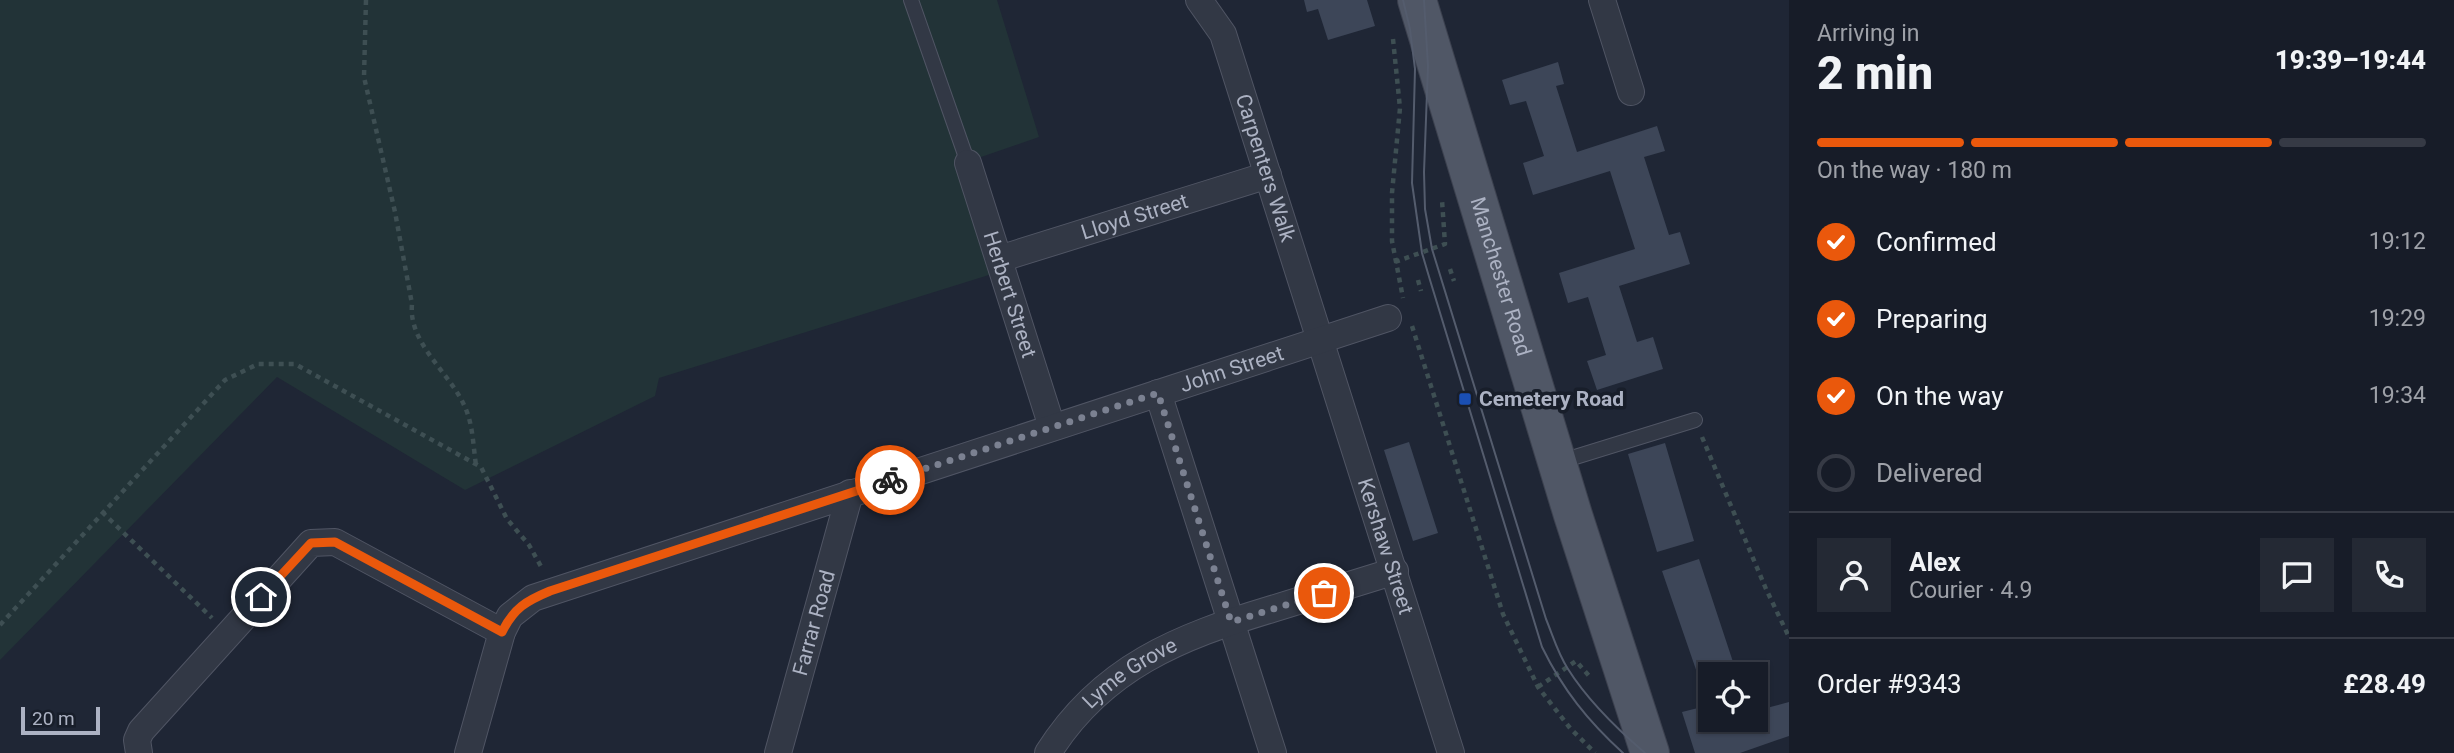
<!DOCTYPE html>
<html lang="en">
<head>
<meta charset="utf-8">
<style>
	:root { --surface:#171c28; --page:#242934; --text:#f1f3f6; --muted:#9ea1a8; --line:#363a45; --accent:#ea580c }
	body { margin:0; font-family:Roboto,sans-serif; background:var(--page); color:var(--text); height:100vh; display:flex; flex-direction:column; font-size:26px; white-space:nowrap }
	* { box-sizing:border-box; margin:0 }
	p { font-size:23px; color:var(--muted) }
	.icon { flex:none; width:38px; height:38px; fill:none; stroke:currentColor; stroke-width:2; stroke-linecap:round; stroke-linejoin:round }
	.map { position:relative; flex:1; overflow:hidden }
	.drawer { display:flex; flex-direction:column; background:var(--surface); width:665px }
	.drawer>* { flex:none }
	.buttons { position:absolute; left:1698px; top:662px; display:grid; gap:14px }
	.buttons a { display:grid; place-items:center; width:70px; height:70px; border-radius:0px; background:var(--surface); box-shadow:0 2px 5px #0004,0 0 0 2px var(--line); font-size:35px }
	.scale { position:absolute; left:21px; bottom:18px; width:79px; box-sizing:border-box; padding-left:7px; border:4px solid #acb2c3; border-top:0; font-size:19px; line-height:24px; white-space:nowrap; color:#acb2c3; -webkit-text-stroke:5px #181e2a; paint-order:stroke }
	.pin { position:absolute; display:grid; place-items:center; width:60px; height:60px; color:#fff; margin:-30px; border:4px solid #fff; border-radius:50%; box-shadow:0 2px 7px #0007 }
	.courier { position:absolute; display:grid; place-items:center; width:70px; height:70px; margin:-35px; border:5px solid #ea580c; border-radius:50%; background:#fff; color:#222; box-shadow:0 2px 9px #0007 }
	.head em { font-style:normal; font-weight:800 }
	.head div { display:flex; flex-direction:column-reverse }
	.head { display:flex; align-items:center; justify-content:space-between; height:119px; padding:0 28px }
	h1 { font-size:46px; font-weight:800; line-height:52px }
	.bar { display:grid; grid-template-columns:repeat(4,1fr); gap:10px 7px; align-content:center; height:84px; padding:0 28px }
	.bar i { height:9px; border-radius:5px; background:var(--line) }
	.bar .active { background:var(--accent) }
	.bar p { grid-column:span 4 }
	.line { display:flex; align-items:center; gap:18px; padding:0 28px; border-top:2px solid var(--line) }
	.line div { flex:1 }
	.round { display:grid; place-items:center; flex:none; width:74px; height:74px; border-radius:0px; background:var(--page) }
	ol { padding:0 28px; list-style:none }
	li { display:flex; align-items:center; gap:21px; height:77px }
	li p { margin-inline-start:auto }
	li .icon { padding:7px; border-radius:50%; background:var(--accent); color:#fff; stroke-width:4 }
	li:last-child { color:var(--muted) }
	li i { width:38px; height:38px; border:4px solid var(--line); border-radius:50% }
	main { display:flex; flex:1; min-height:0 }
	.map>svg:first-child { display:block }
	.green { fill:#223337 }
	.building { fill:#3d4658 }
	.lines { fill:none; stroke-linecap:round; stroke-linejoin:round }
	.service-casing { stroke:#505564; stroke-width:16 }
	.minor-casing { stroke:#505564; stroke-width:28 }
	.primary-casing { stroke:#3c414f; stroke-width:40 }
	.path { stroke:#3e4f53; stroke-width:4.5; stroke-dasharray:5 5; stroke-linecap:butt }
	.service { stroke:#323845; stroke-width:14 }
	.minor { stroke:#323845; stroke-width:26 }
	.primary { stroke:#505766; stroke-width:38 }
	.tram { stroke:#545c6d; stroke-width:2 }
	.done { stroke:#7b8191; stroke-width:7; stroke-dasharray:0 12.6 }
	.route { stroke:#ea580c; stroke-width:9 }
	.transit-dot { fill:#1a4fb4; stroke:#181e2a; stroke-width:2.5 }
	.labels { text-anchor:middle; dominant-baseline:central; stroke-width:7; stroke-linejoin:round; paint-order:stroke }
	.street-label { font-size:21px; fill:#acb2c3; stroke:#181e2a }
	.poi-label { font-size:21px; font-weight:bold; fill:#acb2c3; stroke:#181e2a; text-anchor:start }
</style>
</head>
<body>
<main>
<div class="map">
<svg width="1789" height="753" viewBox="0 0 1789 753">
	<rect width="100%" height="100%" fill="#1f2635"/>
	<path class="green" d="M0,0H997L1039,137L955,166L992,274L659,378L655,396L465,490L277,377L0,660Z"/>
	<path class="building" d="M1304,0H1367L1375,26L1328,40L1318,9L1307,12Z
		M1558,62L1564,84L1556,86L1577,152L1657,126L1665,151L1644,157L1669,235L1680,232L1690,264L1619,286L1637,342L1653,337L1663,369L1597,390L1587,361L1606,355L1588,297L1568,303L1559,273L1635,249L1610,171L1533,195L1523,163L1544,156L1526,101L1510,105L1502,80Z
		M1409,442L1438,533L1413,541L1384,450Z
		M1665,443L1694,541L1657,552L1628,454Z
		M1699,559L1737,674H1710V691L1704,693L1662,571Z
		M1789,702V736L1740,753H1695L1682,712L1710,705V719H1755V711Z"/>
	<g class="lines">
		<g class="service-casing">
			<path id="service" d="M911,0L968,163
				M1559,462L1695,420"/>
		</g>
		<g class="minor-casing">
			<g id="minor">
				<path id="s1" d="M1199,0L1223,34L1451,753"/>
				<path d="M1602,0L1631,92"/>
				<path id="s2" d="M968,163L1052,427"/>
				<path id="s3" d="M999,259L1268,175"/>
				<path d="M1158,393L1273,753"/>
				<path d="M139,753L137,740L141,731L311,543L335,542L502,632"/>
				<path id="s4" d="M468,753L502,632L510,616L533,598L1388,318"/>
				<path id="s5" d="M778,753L850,493"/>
				<path id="s6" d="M1048,753C1102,667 1179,637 1272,609C1313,596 1354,584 1395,571"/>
			</g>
		</g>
		<g class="primary-casing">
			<g id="primary">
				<path id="s7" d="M1417,0L1573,515L1650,753"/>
			</g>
		</g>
		<path class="path" d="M366,0L364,77L395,212L412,304C408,343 449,372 464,405C473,423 473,445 476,465
			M1393,39L1400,108L1392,193V241L1403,298
			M1395,262L1445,244L1442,200
			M1450,269L1454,281
			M1418,280L1421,291
			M1412,326L1503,614L1538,687L1570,728L1595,753
			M1702,437L1766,589L1789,637
			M102,512L212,618
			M0,625L225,380L258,364H295L481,467L507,519L529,545L543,570
			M1538,687L1576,661L1590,677"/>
		<use href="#service" class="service"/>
		<use href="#minor" class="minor"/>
		<use href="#primary" class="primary"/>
		<path class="tram" d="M1403,0L1410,29L1415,69L1412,183L1422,253L1430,280L1542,647C1563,690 1588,721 1623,753
			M1424,0L1428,66L1424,172L1425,209L1432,249L1546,619C1553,636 1558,654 1568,669C1588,701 1616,728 1645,753"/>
	</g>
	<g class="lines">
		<path class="done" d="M890,480L1158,393L1231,622L1324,593"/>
		<path class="route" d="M261,597L311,543L335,542L502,632C514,608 526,601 550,591L890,480"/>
	</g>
	<rect class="transit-dot" x="1458" y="392" width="14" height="14" rx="3.5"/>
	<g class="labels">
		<g class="street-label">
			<text stroke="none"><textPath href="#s1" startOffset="182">Carpenters Walk</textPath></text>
			<text stroke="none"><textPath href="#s3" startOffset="142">Lloyd Street</textPath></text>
			<text stroke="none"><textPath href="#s7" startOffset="289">Manchester Road</textPath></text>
			<text stroke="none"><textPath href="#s2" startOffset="138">Herbert Street</textPath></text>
			<text stroke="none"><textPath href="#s4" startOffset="908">John Street</textPath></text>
			<text stroke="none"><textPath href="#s1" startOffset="579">Kershaw Street</textPath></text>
			<text stroke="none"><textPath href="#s5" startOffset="135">Farrar Road</textPath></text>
			<text stroke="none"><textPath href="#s6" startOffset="116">Lyme Grove</textPath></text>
		</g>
		<g class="poi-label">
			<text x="1479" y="399">Cemetery Road</text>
		</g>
	</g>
</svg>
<div class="buttons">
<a><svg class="icon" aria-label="locate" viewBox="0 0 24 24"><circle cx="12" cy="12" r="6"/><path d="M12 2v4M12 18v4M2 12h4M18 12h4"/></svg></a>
</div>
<div class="scale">20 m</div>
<div class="pin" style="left:1324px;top:593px;background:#ea580c"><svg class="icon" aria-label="bag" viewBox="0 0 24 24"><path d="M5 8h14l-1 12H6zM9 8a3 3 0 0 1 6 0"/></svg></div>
<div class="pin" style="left:261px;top:597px;background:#1f2937"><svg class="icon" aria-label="home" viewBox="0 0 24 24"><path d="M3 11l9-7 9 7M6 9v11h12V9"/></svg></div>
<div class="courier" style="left:890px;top:480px"><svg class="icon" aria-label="bike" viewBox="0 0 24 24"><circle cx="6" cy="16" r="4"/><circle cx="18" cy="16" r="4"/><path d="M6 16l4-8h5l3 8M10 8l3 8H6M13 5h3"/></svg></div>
</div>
<section class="drawer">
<div class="head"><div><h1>2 min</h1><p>Arriving in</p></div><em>19:39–19:44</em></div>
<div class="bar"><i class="active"></i><i class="active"></i><i class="active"></i><i></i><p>On the way · 180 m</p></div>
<ol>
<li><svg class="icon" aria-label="check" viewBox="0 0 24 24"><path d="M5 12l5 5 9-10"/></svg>Confirmed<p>19:12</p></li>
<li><svg class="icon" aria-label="check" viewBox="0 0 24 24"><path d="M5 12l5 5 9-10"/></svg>Preparing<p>19:29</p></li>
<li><svg class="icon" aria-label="check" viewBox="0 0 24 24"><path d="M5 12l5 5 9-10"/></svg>On the way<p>19:34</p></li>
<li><i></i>Delivered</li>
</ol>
<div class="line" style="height:126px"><a class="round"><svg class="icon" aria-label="person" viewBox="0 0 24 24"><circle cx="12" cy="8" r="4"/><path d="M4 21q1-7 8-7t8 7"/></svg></a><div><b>Alex</b><p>Courier · 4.9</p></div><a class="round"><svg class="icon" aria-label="chat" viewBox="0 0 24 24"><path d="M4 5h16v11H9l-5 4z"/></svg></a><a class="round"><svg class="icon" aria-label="phone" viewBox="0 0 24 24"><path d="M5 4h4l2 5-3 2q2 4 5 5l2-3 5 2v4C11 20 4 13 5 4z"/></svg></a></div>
<div class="line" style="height:91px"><div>Order #9343</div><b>£28.49</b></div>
</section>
</main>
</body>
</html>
